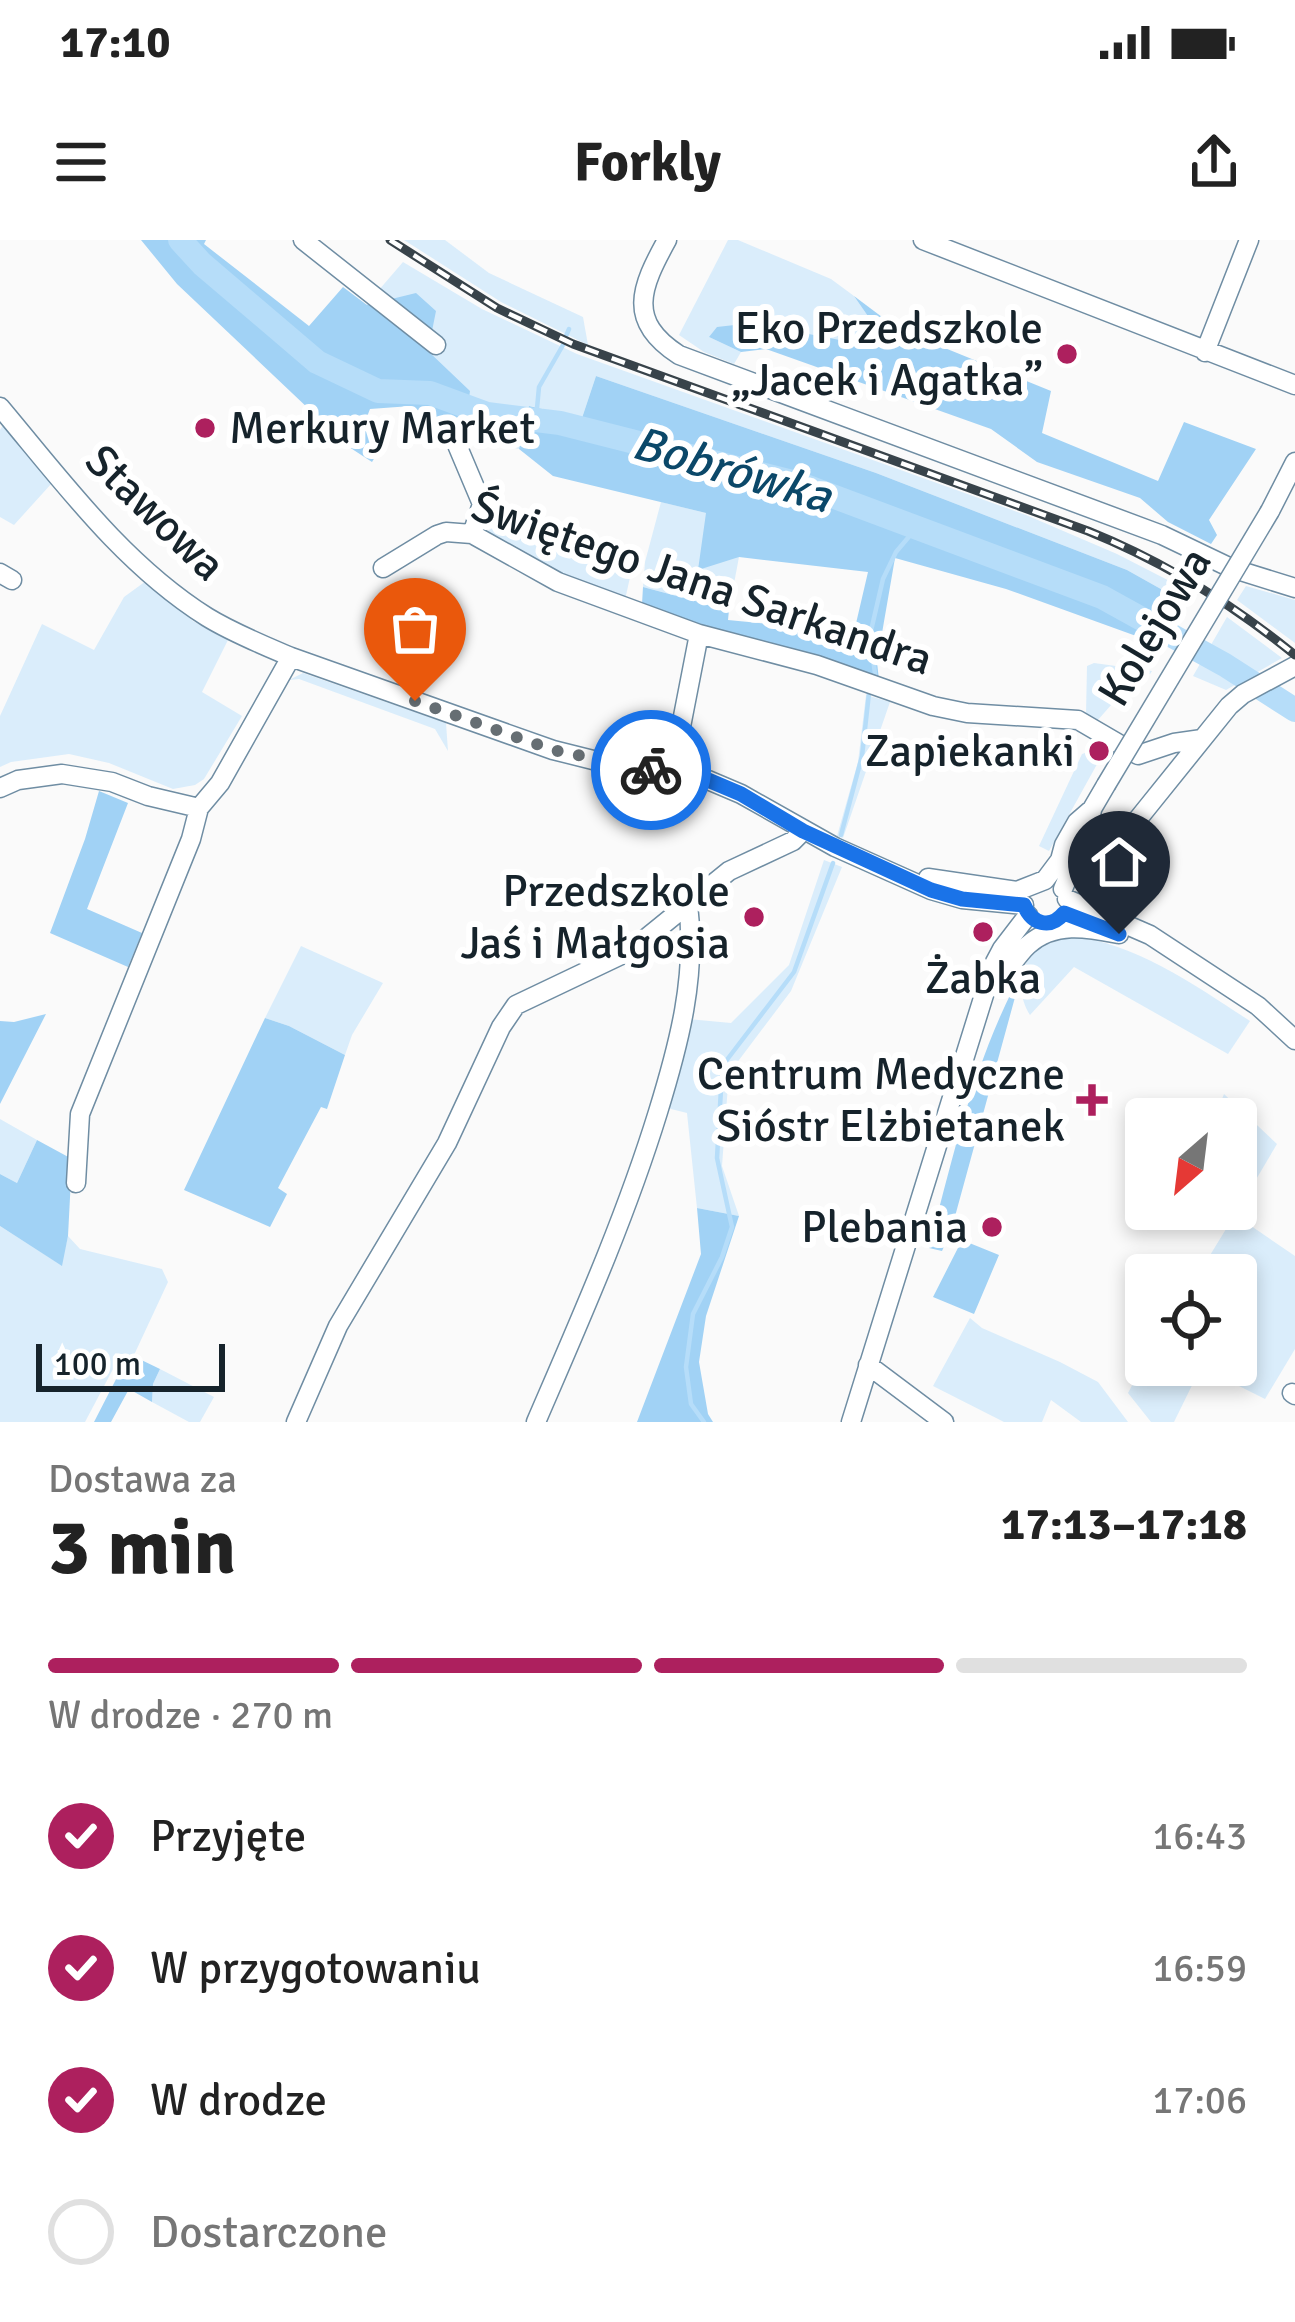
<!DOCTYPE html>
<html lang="pl">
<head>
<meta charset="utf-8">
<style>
	:root { --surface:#fff; --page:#f6f6f6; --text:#222; --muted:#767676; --line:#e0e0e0; --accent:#ad205e }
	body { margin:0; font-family:Signika,sans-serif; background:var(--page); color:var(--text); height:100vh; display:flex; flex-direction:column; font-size:45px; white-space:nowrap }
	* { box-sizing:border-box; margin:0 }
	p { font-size:39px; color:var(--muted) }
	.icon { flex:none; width:66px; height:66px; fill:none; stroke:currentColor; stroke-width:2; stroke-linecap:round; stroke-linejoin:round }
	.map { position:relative; height:1182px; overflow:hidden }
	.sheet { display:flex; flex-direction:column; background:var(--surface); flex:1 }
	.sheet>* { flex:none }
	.needle { width:78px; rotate:208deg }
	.tools { position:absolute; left:1125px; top:858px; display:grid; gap:24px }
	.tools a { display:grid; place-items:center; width:132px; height:132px; border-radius:12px; background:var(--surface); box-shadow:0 6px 18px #0003; font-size:60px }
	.scale { position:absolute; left:36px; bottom:30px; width:189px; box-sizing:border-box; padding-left:12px; border:6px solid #16232b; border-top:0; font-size:33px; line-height:42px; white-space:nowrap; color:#16232b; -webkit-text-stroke:9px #fff; paint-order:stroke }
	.pin { position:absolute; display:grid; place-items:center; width:102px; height:102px; color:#fff; margin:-123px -51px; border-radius:50% 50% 50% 0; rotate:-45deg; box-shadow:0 0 12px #0007 }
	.pin .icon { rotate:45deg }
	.courier { position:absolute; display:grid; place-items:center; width:120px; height:120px; margin:-60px; border:9px solid #1a73e8; border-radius:50%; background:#fff; color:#222; box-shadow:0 3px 15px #0007 }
	.summary em { font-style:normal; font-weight:700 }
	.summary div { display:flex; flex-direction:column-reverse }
	.summary { display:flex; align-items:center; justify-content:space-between; height:204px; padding:0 48px }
	h1 { font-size:78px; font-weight:700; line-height:90px }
	.bar { display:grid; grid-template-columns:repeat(4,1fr); gap:18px 12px; align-content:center; height:144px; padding:0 48px }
	.bar i { height:15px; border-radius:9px; background:var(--line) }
	.bar .active { background:var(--accent) }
	.bar p { grid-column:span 4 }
	ol { padding:0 48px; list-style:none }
	li { display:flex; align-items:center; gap:36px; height:132px }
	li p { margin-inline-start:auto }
	li .icon { padding:12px; border-radius:50%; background:var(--accent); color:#fff; stroke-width:4 }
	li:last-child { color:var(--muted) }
	li i { width:66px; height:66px; border:6px solid var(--line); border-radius:50% }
	.status { display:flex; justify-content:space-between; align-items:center; height:84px; padding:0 60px; background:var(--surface); direction:ltr }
	.status svg { height:33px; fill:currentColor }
	header { display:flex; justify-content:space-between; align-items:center; height:156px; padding:0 48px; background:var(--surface); font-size:54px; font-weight:700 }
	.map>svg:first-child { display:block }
	.green { fill:#daedfb }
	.forest { fill:#a1d2f5 }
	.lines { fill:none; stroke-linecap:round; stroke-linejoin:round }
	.stream { stroke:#b6ddf9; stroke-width:4.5 }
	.river { stroke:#b6ddf9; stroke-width:24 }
	.minor-casing { stroke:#6f8da3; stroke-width:21 }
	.minor { stroke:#fff; stroke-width:18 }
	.rail-casing { stroke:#38434a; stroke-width:9 }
	.rail { stroke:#fff; stroke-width:4.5; stroke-dasharray:14; stroke-linecap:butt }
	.minor-bridge-casing { stroke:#6f8da3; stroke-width:21; stroke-linecap:butt }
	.minor-bridge { stroke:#fff; stroke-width:18 }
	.done { stroke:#666e73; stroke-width:12; stroke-dasharray:0 21.6 }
	.route { stroke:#1a73e8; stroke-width:15 }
	.poi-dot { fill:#ad205e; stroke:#fff; stroke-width:4.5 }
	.labels { text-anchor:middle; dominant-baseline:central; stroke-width:12; stroke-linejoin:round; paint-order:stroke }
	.poi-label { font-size:45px; fill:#16232b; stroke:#fff; text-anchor:end }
	.street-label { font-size:45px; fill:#16232b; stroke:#fff }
	.water-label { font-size:48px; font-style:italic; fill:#0b4869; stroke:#fff }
</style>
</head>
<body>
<div class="status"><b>17:10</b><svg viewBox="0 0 49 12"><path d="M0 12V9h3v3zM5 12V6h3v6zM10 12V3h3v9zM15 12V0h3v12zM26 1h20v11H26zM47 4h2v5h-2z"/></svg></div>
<header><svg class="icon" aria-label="menu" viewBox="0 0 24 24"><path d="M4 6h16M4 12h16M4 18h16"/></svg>Forkly<svg class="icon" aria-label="share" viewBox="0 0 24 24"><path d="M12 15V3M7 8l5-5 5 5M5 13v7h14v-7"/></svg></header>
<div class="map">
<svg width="1295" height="1182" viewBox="0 0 1295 1182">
	<rect width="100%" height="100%" fill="#fafafa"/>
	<path class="green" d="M404,0H445L489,33L583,77L588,105L501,62Z
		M728,0H738L831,39L854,56L883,98L876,107L819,97H709L741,112L734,124L704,112L679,95Z
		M403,22L482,69L577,114L1026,275L1117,314L1191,352L1184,362L1127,330L876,233L596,136L582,178L530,166L519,209L469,198L433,179L466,177L366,65Z
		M3,185L52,243L14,285L0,277V190Z
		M661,262L706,273L739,317L729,370L643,347L645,322Z
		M497,286L634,319L625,360L552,332L485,292Z
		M146,341L193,381L228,400L202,452L242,476L204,539L195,545L173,549L109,523L69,514L11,522L0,527V476L42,384L94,410L124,357Z
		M1246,346L1295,360V403L1237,360Z
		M1227,377L1282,418L1226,450L1193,436Z
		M1094,423L1152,431L1150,434C1130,439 1109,432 1112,464L1097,481L1086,474L1087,426Z
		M303,433L446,483L448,511L435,489L299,439L289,440Z
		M866,455L890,462L843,598L837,596L858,522Z
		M1091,511L1101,517L1049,611L1039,606L1082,514Z
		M824,620L842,627L791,751L736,824L728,845L722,926L739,976L697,968L687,873L663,867L688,779L731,783L789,725Z
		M1071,697C1134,701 1199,748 1250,781L1228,814L1074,727L1030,775C1016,754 1018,719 1043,706C1051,702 1062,700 1071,697Z
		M301,706L383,743L352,795L345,815L289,786L265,778Z
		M1224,854L1277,904L1235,975L1295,1016V1109L1265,1159L1201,1127L1174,1182H1151L1128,1153L1146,1119V1125H1236V1035H1198L1226,989L1195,969H1236V879H1214Z
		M0,879L37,900L17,943L0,934Z
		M0,986L61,1025L68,996L80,1009L162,1029L168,1042L134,1115L121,1114L85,1182H0Z
		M970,1078L982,1088L1060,1122L1098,1142L1128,1182H1081L1051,1160L1042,1182H1004L933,1146Z
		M160,1129L214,1157L200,1182H189L152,1162L153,1144Z"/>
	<path class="forest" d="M141,0H206L204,4L309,86L343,47L367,65L416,53L436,71L428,111L470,151L466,178L433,179L411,166L370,169L363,187L383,204L372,222L349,207L177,44Z
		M854,56L898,89L1051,151L1042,193L1158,241L1184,182L1256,209L1209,280L1217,295L1211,304L1168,282L1140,258L1037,222L991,189L766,109L741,112L709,97L717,87L752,83L876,107L883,98Z
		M596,136L876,233L1127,330L1184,362L1161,405L1006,349L895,318L877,422L879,440L725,395L642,364L643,347L729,370L728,380L854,392L868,332L739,317L698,330L706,273L553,236L519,209L529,166L582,178Z
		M99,551L128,563L87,669L142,693L128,727L50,693L85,599Z
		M1013,749L1017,750L951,991L942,1011L929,1008C952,920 972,831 1013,749Z
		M46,774L0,864V781L14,782Z
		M265,778L289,786L345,815L327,869L321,867L278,948L287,954L270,987L184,950Z
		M37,900L72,919L68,996L62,1026L0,986V934L17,943Z
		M697,968L739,976L706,1076L699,1122L708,1174L713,1182H637L701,1014Z
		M962,1000L999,1015L974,1074L933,1057Z
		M129,1114L160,1129L153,1144L152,1162L129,1149L111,1182H94Z"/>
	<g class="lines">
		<path class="stream" d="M566,96L569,89
			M536,179L539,147L563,105
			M875,434L870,395L883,339L896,312L918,286
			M841,595L862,516L869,453
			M704,1182L691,1164L686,1127L693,1074L722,1017L732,987L717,918L722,832L726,821L794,732L833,623"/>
		<path class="river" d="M180,0L202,24L317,122L378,151L430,153L487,174L560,183L800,244L1102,357L1225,425L1295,470"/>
		<g class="minor-casing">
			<path id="minor" d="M303,0L436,105
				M667,0C641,47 626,81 679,115L1162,295L1231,328L1295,348
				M923,0L1295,145
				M1205,112L1249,0
				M0,167C63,242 123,324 207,377C233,393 263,405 291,417L553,510L601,522L708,540L741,554L835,607L931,650L962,659L1024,665
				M452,193L482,264L472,294
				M1270,271L1295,222
				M383,328L437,295L446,292L472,294L558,342L699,394L817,425L933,466L967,473L1078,480L1138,515L1174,503L1202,499
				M0,333L12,340
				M672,533L699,394
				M0,548L18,540L62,534L112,542L148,556L199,568
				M1075,615L1121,592L1138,579L1229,466L1243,454L1295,426
				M928,638L1017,651L1045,640L1060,620L1064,605L1077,582L1092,569L1106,545
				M1063,649L1089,587L1092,570
				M1067,659L1150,695L1258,766L1295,800
				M998,741C1009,730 1017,715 1028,705C1055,681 1088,688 1119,694
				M76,943L80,874L191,599L199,568L220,543L291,417
				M868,1125L944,1182
				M1292,1153L1295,1155
				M296,1182L338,1086L447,903L501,787L516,765L621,715L639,704L729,631L793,601L803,591
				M536,1182C580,1080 625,979 658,872C679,804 697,736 688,664
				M851,1182L993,726L1002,709L1028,675"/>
		</g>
		<use href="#minor" class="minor"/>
		<g class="rail-casing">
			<path id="rail" d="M390,0L497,68L573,104L1088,291C1165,322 1231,363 1295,415"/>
		</g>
		<use href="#rail" class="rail"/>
		<g class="minor-bridge-casing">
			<path id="minor-bridge" d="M1106,545L1270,271"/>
		</g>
		<use href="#minor-bridge" class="minor-bridge"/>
	</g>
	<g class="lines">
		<path class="done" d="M415,461L553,510L651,530"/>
		<path class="route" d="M651,530L708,540L741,554L803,591L931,650L962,659L1024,665C1032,684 1050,690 1064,673L1119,694"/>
	</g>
	<g class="poi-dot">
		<circle cx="1067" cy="114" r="12"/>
		<circle cx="205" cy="188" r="12"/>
		<circle cx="1099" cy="511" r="12"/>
		<circle cx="754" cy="677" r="12"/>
		<circle cx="983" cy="692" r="12"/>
		<path d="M1086 842h12v12h12v12h-12v12h-12v-12h-12v-12h12z"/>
		<circle cx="992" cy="987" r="12"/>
	</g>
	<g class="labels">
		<g class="poi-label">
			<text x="1043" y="88">Eko Przedszkole<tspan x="1043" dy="52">„Jacek i Agatka”</tspan></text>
			<text x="229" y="188" text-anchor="start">Merkury Market</text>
			<text x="1075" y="511">Zapiekanki</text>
			<text x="730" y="651">Przedszkole<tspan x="730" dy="52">Jaś i Małgosia</tspan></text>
			<text x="983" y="738" text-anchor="middle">Żabka</text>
			<text x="1065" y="834">Centrum Medyczne<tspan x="1065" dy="52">Sióstr Elżbietanek</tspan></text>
			<text x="968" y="987">Plebania</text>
		</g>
		<g class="street-label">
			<text transform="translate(155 273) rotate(44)">Stawowa</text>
			<text transform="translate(702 343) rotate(19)">Świętego Jana Sarkandra</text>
			<text transform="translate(1155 387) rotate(-59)">Kolejowa</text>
		</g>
		<g class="water-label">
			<text transform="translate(732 230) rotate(16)">Bobrówka</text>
		</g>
	</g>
</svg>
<div class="tools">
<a><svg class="needle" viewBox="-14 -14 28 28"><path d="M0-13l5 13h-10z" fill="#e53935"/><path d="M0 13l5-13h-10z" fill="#767676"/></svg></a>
<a><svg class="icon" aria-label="locate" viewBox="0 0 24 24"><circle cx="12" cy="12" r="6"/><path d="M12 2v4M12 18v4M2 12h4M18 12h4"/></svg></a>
</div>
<div class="scale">100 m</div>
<div class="pin" style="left:415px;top:461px;background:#ea580c"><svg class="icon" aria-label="bag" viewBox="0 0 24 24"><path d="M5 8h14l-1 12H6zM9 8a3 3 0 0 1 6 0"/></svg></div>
<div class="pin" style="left:1119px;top:694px;background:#1f2937"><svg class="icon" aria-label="home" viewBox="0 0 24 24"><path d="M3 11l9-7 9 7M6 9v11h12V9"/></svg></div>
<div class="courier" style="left:651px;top:530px"><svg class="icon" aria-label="bike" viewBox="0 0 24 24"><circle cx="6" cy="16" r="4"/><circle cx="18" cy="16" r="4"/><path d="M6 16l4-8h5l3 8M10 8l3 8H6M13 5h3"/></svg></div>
</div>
<section class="sheet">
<div class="summary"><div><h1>3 min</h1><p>Dostawa za</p></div><em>17:13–17:18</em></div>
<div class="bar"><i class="active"></i><i class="active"></i><i class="active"></i><i></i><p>W drodze · 270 m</p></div>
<ol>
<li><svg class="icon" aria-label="check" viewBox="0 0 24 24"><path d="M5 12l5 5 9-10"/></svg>Przyjęte<p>16:43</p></li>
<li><svg class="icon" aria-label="check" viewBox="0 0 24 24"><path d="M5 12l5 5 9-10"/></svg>W przygotowaniu<p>16:59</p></li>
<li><svg class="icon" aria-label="check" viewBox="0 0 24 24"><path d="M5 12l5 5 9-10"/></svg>W drodze<p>17:06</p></li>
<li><i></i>Dostarczone</li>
</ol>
</section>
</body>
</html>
